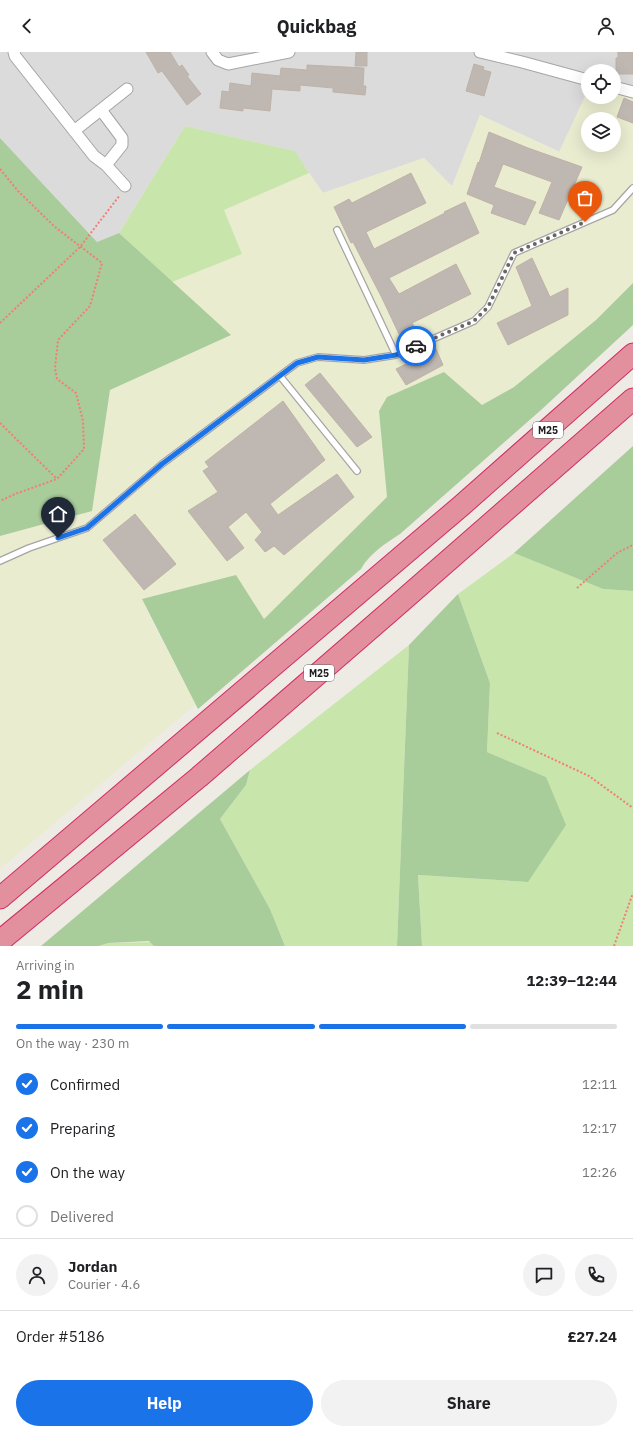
<!DOCTYPE html>
<html lang="en">
<head>
<meta charset="utf-8">
<style>
	:root { --surface:#fff; --page:#f2f2f2; --text:#202124; --muted:#757577; --line:#e0e0e0; --accent:#1a73e8 }
	body { margin:0; font-family:"IBM Plex Sans",sans-serif; background:var(--page); color:var(--text); height:100vh; display:flex; flex-direction:column; font-size:15px; white-space:nowrap }
	* { box-sizing:border-box; margin:0 }
	p { font-size:13px; color:var(--muted) }
	.icon { flex:none; width:22px; height:22px; fill:none; stroke:currentColor; stroke-width:2; stroke-linecap:round; stroke-linejoin:round }
	.map { position:relative; height:894px; overflow:hidden }
	.panel { display:flex; flex-direction:column; background:var(--surface); flex:1 }
	.panel>* { flex:none }
	.buttons { position:absolute; left:581px; top:12px; display:grid; gap:8px }
	.buttons a { display:grid; place-items:center; width:40px; height:40px; border-radius:50%; background:var(--surface); box-shadow:0 4px 16px #0002; font-size:20px }
	.pin { position:absolute; display:grid; place-items:center; width:34px; height:34px; color:#fff; margin:-41px -17px; border-radius:50% 50% 50% 0; rotate:-45deg; box-shadow:0 0 4px #0007 }
	.pin .icon { rotate:45deg }
	.courier { position:absolute; display:grid; place-items:center; width:40px; height:40px; margin:-20px; border:3px solid #1a73e8; border-radius:50%; background:#fff; color:#222; box-shadow:0 1px 5px #0007 }
	.head em { font-style:normal; font-weight:800 }
	.head div { display:flex; flex-direction:column-reverse }
	.head { display:flex; align-items:center; justify-content:space-between; height:68px; padding:0 16px }
	h1 { font-size:26px; font-weight:800; line-height:30px }
	.bar { display:grid; grid-template-columns:repeat(4,1fr); gap:6px 4px; align-content:center; height:48px; padding:0 16px }
	.bar i { height:5px; border-radius:3px; background:var(--line) }
	.bar .on { background:var(--accent) }
	.bar p { grid-column:span 4 }
	.line { display:flex; align-items:center; gap:10px; padding:0 16px; border-top:1px solid var(--line) }
	.line div { flex:1 }
	.round { display:grid; place-items:center; flex:none; width:42px; height:42px; border-radius:21px; background:var(--page) }
	ol { padding:0 16px; list-style:none }
	li { display:flex; align-items:center; gap:12px; height:44px }
	li p { margin-inline-start:auto }
	li .icon { padding:4px; border-radius:50%; background:var(--accent); color:#fff; stroke-width:4 }
	li:last-child { color:var(--muted) }
	li i { width:22px; height:22px; border:2px solid var(--line); border-radius:50% }
	.cta { display:flex; gap:8px; margin-top:auto; padding:8px 16px }
	.cta a { flex:1; height:46px; border-radius:24px; background:var(--accent); color:#fff; font-size:16px; font-weight:800; line-height:46px; text-align:center }
	.cta a+a { background:var(--page); color:var(--text) }
	header { display:flex; justify-content:space-between; align-items:center; height:52px; padding:0 16px; background:var(--surface); font-size:18px; font-weight:800 }
	.map>svg:first-child { display:block }
	.residential { fill:#dcdbdb }
	.farmland { fill:#eaecd0; fill-rule:evenodd }
	.grass { fill:#c8e6ac }
	.forest { fill:#a9cc9b }
	.building { fill:#bfb7b1; stroke:#bfb2a7 }
	.lines { fill:none; stroke-linecap:round; stroke-linejoin:round }
	.lane-casing { stroke:#a5a5a5; stroke-width:8 }
	.street-casing { stroke:#a5a5a5; stroke-width:13 }
	.highway-casing { stroke:#d12c64; stroke-width:23 }
	.path { stroke:#f37e70; stroke-width:2; stroke-dasharray:2 2; stroke-linecap:butt }
	.lane { stroke:#fff; stroke-width:5.5 }
	.street { stroke:#fff; stroke-width:11 }
	.highway { stroke:#e28f9e; stroke-width:21 }
	.done { stroke:#676663; stroke-width:4; stroke-dasharray:0 7.2 }
	.route { stroke:#1a73e8; stroke-width:5 }
	.labels { text-anchor:middle; dominant-baseline:central; stroke-width:3; stroke-linejoin:round; paint-order:stroke }
	.shield { fill:#fff; stroke:#626262; stroke-width:1 }
	.shield-label { font-size:10px; font-weight:bold; fill:#1e1e1e }
</style>
</head>
<body>
<header><svg class="icon" aria-label="back" viewBox="0 0 24 24"><path d="M15 5l-7 7 7 7"/></svg>Quickbag<svg class="icon" aria-label="person" viewBox="0 0 24 24"><circle cx="12" cy="8" r="4"/><path d="M4 21q1-7 8-7t8 7"/></svg></header>
<div class="map">
<svg width="633" height="894" viewBox="0 0 633 894">
	<rect width="100%" height="100%" fill="#eeebe4"/>
	<path class="residential" d="M0,0H633V46L614,42V19H588V38L560,100L480,63L452,135L424,106L323,141L294,99L185,74L119,181L97,190L0,86Z"/>
	<path class="farmland" d="M588,38V45H614V42L633,46V231L596,268L514,335L482,353L444,320L379,359L387,445L264,568L142,548L153,571L196,652L0,817V484L92,459L110,338L230,283L172,230L242,202L224,158L309,121L323,141L424,106L452,134L480,63L559,100ZM588,67H614V93H588Z"/>
	<path class="grass" d="M185,74L295,99L309,121L224,158L242,202L172,230L119,181Z
		M514,501L603,537L633,539V894H422L418,823L528,830L546,725L487,700L490,631L458,542Z
		M409,593L397,894H285L270,857L220,767L246,733L250,718Z
		M154,890L156,894H99L108,891Z"/>
	<path class="forest" d="M0,86L97,190L119,181L231,283L110,338L92,459L0,484Z
		M633,231V273L541,358L400,482C386,491 369,502 361,517L198,657L142,547L236,523L264,567L387,445L379,359L387,345L444,320L482,353L514,335L596,268Z
		M633,394V539L603,537L514,501Z
		M458,542L490,631L487,700L546,725L566,773L528,830L418,823L422,894H397L409,593Z
		M250,718L246,733L220,767L270,857L285,894H154L149,889L108,891L99,894H41Z"/>
	<path class="building" d="M146,0H170L179,15L182,13L189,23L187,24L201,42L187,53L162,19L158,21Z
		M356,0H367V14H355Z
		M618,0H633V22H616V6H618Z
		M474,12L484,15L483,18L491,20L484,44L466,39Z
		M307,13L364,16L363,34H366L365,43L333,40V36L300,33V39L272,37L270,59L243,56V59L220,56L222,39L229,40L230,31L251,34L252,21L280,24L281,16L307,18Z
		M624,46L633,50V71L617,65Z
		M489,80L528,96L582,115L559,168L539,161L552,130L503,112L494,135L536,150L525,173L491,161L494,153L467,142L478,110L479,111Z
		M411,121L426,151L366,180L374,197L445,161L444,160L465,150L479,181L389,226L399,242L456,212L471,242L412,271L414,274L399,282L382,246L353,190L351,191L334,155L349,147L352,151Z
		M532,206L550,245L568,236V263L508,293L497,271L532,254L516,215Z
		M436,297L443,313L406,333L396,317Z
		M320,321L372,385L357,395L305,333Z
		M283,349L325,408L270,452L278,463L337,422L354,445L284,503L274,494L265,500L255,488L262,480L246,460L228,475L244,496L227,509L188,459L218,440L203,419L209,415L205,410Z
		M135,462L176,512L144,538L103,488Z"/>
	<g class="lines">
		<g class="lane-casing">
			<path id="lane" d="M337,178L396,303
				M280,324L357,419
				M0,509L29,496L87,476L162,412L297,311L318,305L364,308L396,303L474,269L488,255L514,201L613,158L633,136"/>
		</g>
		<g class="street-casing">
			<path id="street" d="M14,0L15,4L94,104L106,113L125,134
				M212,0L218,8L228,12L289,0
				M480,0L522,10L588,28
				M614,35L633,40
				M101,58L122,86V93L106,113
				M74,79L127,37"/>
		</g>
		<g class="highway-casing">
			<path id="highway" d="M0,846L461,454L633,302
				M0,889L199,725L394,556L633,347"/>
		</g>
		<path class="path" d="M0,117L18,139L55,175L102,211L90,254L58,288L55,316L57,327L76,341L83,369L84,397L57,427L15,442L0,449
			M0,271L80,195L120,143
			M0,371L57,427
			M577,536L617,501L633,493
			M497,681L589,724L633,756
			M614,894L633,841"/>
		<use href="#lane" class="lane"/>
		<use href="#street" class="street"/>
		<use href="#highway" class="highway"/>
	</g>
	<g class="lines">
		<path class="done" d="M416,294L474,269L488,255L514,201L585,170"/>
		<path class="route" d="M58,486L87,476L162,412L297,311L318,305L364,308L396,303L416,294"/>
	</g>
	<g class="labels">
		<g class="shield">
			<rect x="533" y="370" width="30" height="16" rx="3"/>
			<rect x="304" y="613" width="30" height="16" rx="3"/>
		</g>
		<g class="shield-label">
			<text x="548" y="378">M25</text>
			<text x="319" y="621">M25</text>
		</g>
	</g>
</svg>
<div class="buttons">
<a><svg class="icon" aria-label="locate" viewBox="0 0 24 24"><circle cx="12" cy="12" r="6"/><path d="M12 2v4M12 18v4M2 12h4M18 12h4"/></svg></a>
<a><svg class="icon" aria-label="layers" viewBox="0 0 24 24"><path d="M12 4l9 5-9 5-9-5zM3 14l9 5 9-5"/></svg></a>
</div>
<div class="pin" style="left:585px;top:170px;background:#ea580c"><svg class="icon" aria-label="bag" viewBox="0 0 24 24"><path d="M5 8h14l-1 12H6zM9 8a3 3 0 0 1 6 0"/></svg></div>
<div class="pin" style="left:58px;top:486px;background:#1f2937"><svg class="icon" aria-label="home" viewBox="0 0 24 24"><path d="M3 11l9-7 9 7M6 9v11h12V9"/></svg></div>
<div class="courier" style="left:416px;top:294px"><svg class="icon" aria-label="car" viewBox="0 0 24 24"><path d="M5 17H2v-5l4-1 3-4h7l3 4 3 1v5h-3M9 17h6M6 11h13"/><circle cx="7" cy="17" r="2"/><circle cx="17" cy="17" r="2"/></svg></div>
</div>
<section class="panel">
<div class="head"><div><h1>2 min</h1><p>Arriving in</p></div><em>12:39–12:44</em></div>
<div class="bar"><i class="on"></i><i class="on"></i><i class="on"></i><i></i><p>On the way · 230 m</p></div>
<ol>
<li><svg class="icon" aria-label="check" viewBox="0 0 24 24"><path d="M5 12l5 5 9-10"/></svg>Confirmed<p>12:11</p></li>
<li><svg class="icon" aria-label="check" viewBox="0 0 24 24"><path d="M5 12l5 5 9-10"/></svg>Preparing<p>12:17</p></li>
<li><svg class="icon" aria-label="check" viewBox="0 0 24 24"><path d="M5 12l5 5 9-10"/></svg>On the way<p>12:26</p></li>
<li><i></i>Delivered</li>
</ol>
<div class="line" style="height:72px"><a class="round"><svg class="icon" aria-label="person" viewBox="0 0 24 24"><circle cx="12" cy="8" r="4"/><path d="M4 21q1-7 8-7t8 7"/></svg></a><div><b>Jordan</b><p>Courier · 4.6</p></div><a class="round"><svg class="icon" aria-label="chat" viewBox="0 0 24 24"><path d="M4 5h16v11H9l-5 4z"/></svg></a><a class="round"><svg class="icon" aria-label="phone" viewBox="0 0 24 24"><path d="M5 4h4l2 5-3 2q2 4 5 5l2-3 5 2v4C11 20 4 13 5 4z"/></svg></a></div>
<div class="line" style="height:52px"><div>Order #5186</div><b>£27.24</b></div>
<div class="cta"><a>Help</a><a>Share</a></div>
</section>
</body>
</html>
